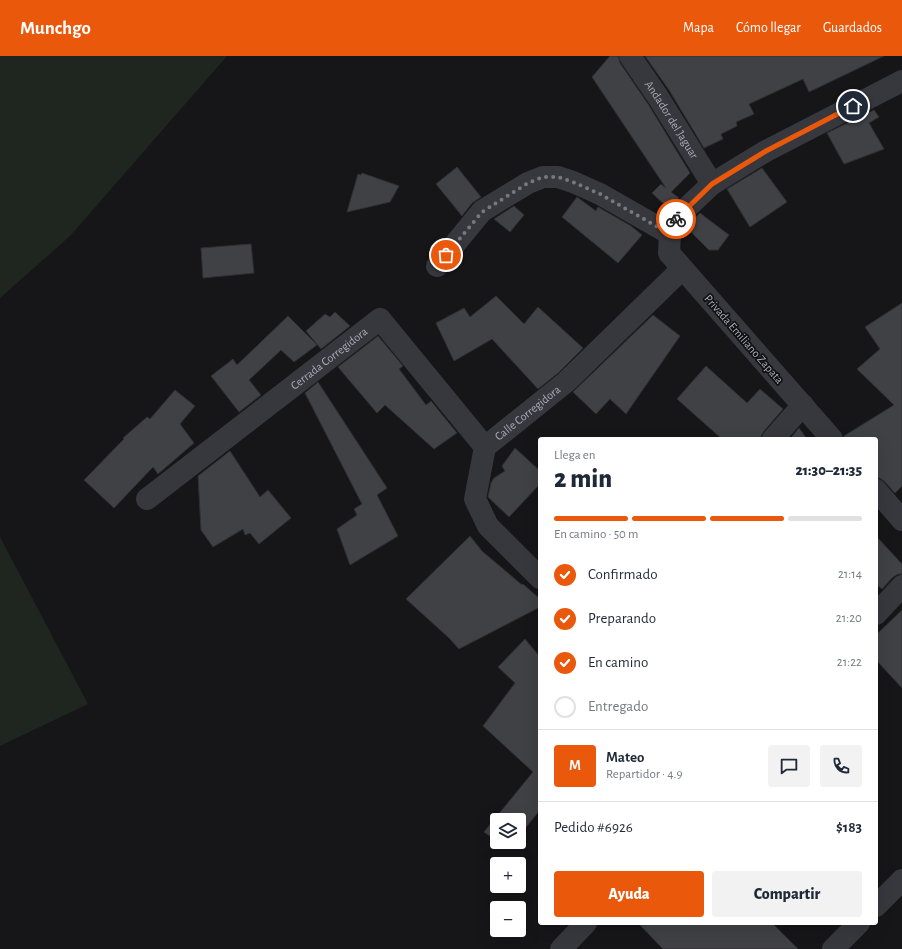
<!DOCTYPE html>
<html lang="es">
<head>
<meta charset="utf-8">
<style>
	:root { --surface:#fff; --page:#f2f2f3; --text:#1f2937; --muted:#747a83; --line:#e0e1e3; --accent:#ea580c }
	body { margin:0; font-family:"Alegreya Sans",sans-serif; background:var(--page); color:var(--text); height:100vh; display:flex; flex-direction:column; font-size:15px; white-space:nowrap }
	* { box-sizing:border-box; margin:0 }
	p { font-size:13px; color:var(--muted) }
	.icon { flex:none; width:22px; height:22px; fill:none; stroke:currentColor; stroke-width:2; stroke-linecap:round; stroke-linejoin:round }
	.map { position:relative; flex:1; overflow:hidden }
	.drawer { position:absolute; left:538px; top:381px; width:340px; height:488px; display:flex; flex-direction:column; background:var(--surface); border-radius:4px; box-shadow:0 4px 16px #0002 }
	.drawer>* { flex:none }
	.buttons { position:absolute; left:490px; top:757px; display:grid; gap:8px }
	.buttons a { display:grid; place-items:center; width:36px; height:36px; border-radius:4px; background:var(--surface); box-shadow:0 4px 16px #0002; font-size:20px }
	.pin { position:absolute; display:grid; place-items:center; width:34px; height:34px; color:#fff; margin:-17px; border:2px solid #fff; border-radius:50%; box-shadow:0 1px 4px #0007 }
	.courier { position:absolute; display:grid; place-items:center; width:40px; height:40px; margin:-20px; border:3px solid #ea580c; border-radius:50%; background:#fff; color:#222; box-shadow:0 1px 5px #0007 }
	.headline em { font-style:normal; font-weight:800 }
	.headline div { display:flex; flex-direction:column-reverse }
	.headline { display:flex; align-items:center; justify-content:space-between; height:68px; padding:0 16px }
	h1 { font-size:26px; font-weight:800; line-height:30px }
	.bar { display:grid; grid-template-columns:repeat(4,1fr); gap:6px 4px; align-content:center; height:48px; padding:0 16px }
	.bar i { height:5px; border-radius:3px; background:var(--line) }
	.bar .active { background:var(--accent) }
	.bar p { grid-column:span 4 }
	.line { display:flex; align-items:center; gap:10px; padding:0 16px; border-top:1px solid var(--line) }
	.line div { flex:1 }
	.round { display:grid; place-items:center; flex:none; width:42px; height:42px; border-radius:4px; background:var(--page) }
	ol { padding:0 16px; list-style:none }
	li { display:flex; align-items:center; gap:12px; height:44px }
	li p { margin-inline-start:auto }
	li .icon { padding:4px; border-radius:50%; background:var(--accent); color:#fff; stroke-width:4 }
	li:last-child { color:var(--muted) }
	li i { width:22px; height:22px; border:2px solid var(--line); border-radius:50% }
	.button { display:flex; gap:8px; margin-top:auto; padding:8px 16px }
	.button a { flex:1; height:46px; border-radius:4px; background:var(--accent); color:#fff; font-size:16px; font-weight:800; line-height:46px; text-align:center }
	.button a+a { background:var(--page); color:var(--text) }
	header { display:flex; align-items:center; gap:24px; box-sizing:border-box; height:56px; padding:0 20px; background:var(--accent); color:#fff }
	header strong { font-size:19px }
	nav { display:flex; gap:22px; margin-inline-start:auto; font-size:14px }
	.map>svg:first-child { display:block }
	.green { fill:#1e261f }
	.building { fill:#404145; stroke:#303034 }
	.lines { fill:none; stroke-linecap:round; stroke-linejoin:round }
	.minor { stroke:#37383d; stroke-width:22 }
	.done { stroke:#757880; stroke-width:4; stroke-dasharray:0 7.2 }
	.route { stroke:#ea580c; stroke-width:5 }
	.labels { text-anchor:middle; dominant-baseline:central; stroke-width:3.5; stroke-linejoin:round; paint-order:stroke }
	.street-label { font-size:12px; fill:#a8adb8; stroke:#111113 }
</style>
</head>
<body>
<header>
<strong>Munchgo</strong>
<nav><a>Mapa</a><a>Cómo llegar</a><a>Guardados</a></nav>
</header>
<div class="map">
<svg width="902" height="893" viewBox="0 0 902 893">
	<rect width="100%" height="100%" fill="#161618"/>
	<path class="green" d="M0,0H227L70,180L0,242Z
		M0,481L88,648L0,690Z"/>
	<path class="building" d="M610,0H618L620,7L648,48L690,117L671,136L679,142L668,152L652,137L661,128L666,132L592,21Z
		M645,0H884L809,36L803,23L749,48L754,58L736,66L737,70L721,78L723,83L704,92L669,34Z
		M874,54L879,61L869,67L884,93L844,108L827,77Z
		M457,111L481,141L472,147L462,160L436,128Z
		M762,112L787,146L750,171L727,133Z
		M362,117L399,130L390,146L347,156L358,118L361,119Z
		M577,141L596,155L598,151L631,170L642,179L618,207L562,161Z
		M514,150L524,159L510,176L494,163Z
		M700,157L729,179L718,194H709L686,171Z
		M251,188L254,217L203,222L201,192Z
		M496,240L524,268L538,251L583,292L558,317L538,333L492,283L454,305L436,267L464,252L470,261Z
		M902,247V430L895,437L885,426L880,422H876V383H844V380L894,349L857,313L880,293L865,271Z
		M335,256L350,270L321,293L306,275L325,258L330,261Z
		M653,259L680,280L626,358L610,343L596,358L573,336Z
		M288,260L317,289L294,306L281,294L249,324L261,339L239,356L211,320L233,303L237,309Z
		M378,280L403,310L399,313L426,349L431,345L457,377L434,393L385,349L377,357L338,311Z
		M706,310L747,347L760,333L783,353L764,375L761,380V383H722L677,343Z
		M318,326L387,432L377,439L398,480L350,509L337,473L357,459L354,453L362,448L305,337Z
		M175,334L195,350L180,368L194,387L158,418L153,411L114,452L84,424L124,383L123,382L147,361L150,363Z
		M799,372L807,383H790Z
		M515,392L540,415V428L509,461L488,441L491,427L494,422L505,415L502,410Z
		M230,395L260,441L268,434L291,462L259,488L250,477L245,479L243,473L213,491L201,474L198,420Z
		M470,480L482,495L522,529L523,528L540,543V551L459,593L449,582L406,543Z
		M876,480L902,508V518H898L893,521L882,533L876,528Z
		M902,554V632L876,604V579Z
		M525,583L540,601V754L519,780V764H497V785L484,776L533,716L483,670L515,627L498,611Z
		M498,786H514L511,790H503Z
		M638,867H772L798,893H663Z"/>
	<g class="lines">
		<g class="minor">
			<path id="s1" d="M630,0L658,41L712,128"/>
			<path d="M437,210L482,155L528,127L543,121H558L573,126L600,138L670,178"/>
			<path d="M773,383L803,349"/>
			<path d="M832,383L669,197L670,178L676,162L712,128L766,95L902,25"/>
			<path d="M876,434L902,464"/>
			<path id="s2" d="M147,443L380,263L485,391"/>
			<path id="s3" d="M540,522L488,470L475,443L485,391L566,326L682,213"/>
			<path d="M876,558L902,530"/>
			<path d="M876,850L902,824"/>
			<path d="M561,893L586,867"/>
			<path d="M833,893L859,867"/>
		</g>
	</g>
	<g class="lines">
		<path class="done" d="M446,199L482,156L528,127L543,121H558L573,126L600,138L670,178L676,163"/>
		<path class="route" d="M676,163L712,128L766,95L853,50"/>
	</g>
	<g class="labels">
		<g class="street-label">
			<text stroke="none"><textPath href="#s1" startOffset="76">Andador del Jaguar</textPath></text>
			<text transform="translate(744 283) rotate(49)">Privada Emiliano Zapata</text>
			<text stroke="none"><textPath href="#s2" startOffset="230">Cerrada Corregidora</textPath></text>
			<text stroke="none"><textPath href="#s3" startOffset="211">Calle Corregidora</textPath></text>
		</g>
	</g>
</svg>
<div class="buttons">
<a><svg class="icon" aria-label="layers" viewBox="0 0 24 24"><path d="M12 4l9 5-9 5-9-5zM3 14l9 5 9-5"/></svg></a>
<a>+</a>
<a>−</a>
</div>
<div class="pin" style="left:446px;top:199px;background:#ea580c"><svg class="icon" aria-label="bag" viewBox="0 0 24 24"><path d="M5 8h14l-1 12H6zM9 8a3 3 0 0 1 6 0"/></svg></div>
<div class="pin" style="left:853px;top:50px;background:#1f2937"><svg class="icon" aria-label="home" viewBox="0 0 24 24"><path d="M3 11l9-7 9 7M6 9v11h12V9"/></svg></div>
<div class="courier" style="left:676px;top:163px"><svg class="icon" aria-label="bike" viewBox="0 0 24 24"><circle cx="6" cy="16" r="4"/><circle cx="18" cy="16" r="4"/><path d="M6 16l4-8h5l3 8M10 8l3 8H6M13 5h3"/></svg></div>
<section class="drawer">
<div class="headline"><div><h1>2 min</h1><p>Llega en</p></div><em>21:30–21:35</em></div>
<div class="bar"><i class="active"></i><i class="active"></i><i class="active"></i><i></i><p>En camino · 50 m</p></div>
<ol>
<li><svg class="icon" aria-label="check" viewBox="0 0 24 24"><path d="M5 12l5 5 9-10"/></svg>Confirmado<p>21:14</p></li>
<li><svg class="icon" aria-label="check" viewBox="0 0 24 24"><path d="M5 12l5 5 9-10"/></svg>Preparando<p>21:20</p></li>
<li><svg class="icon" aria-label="check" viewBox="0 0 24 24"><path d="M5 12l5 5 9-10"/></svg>En camino<p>21:22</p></li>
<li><i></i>Entregado</li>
</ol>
<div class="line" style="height:72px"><b class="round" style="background:var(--accent);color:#fff">M</b><div><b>Mateo</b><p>Repartidor · 4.9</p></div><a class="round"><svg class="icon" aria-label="chat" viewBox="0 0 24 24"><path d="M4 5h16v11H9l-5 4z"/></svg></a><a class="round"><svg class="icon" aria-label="phone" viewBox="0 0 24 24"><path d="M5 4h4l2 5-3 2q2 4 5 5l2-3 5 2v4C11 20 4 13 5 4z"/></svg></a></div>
<div class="line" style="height:52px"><div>Pedido #6926</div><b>$183</b></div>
<div class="button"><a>Ayuda</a><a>Compartir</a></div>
</section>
</div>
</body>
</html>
